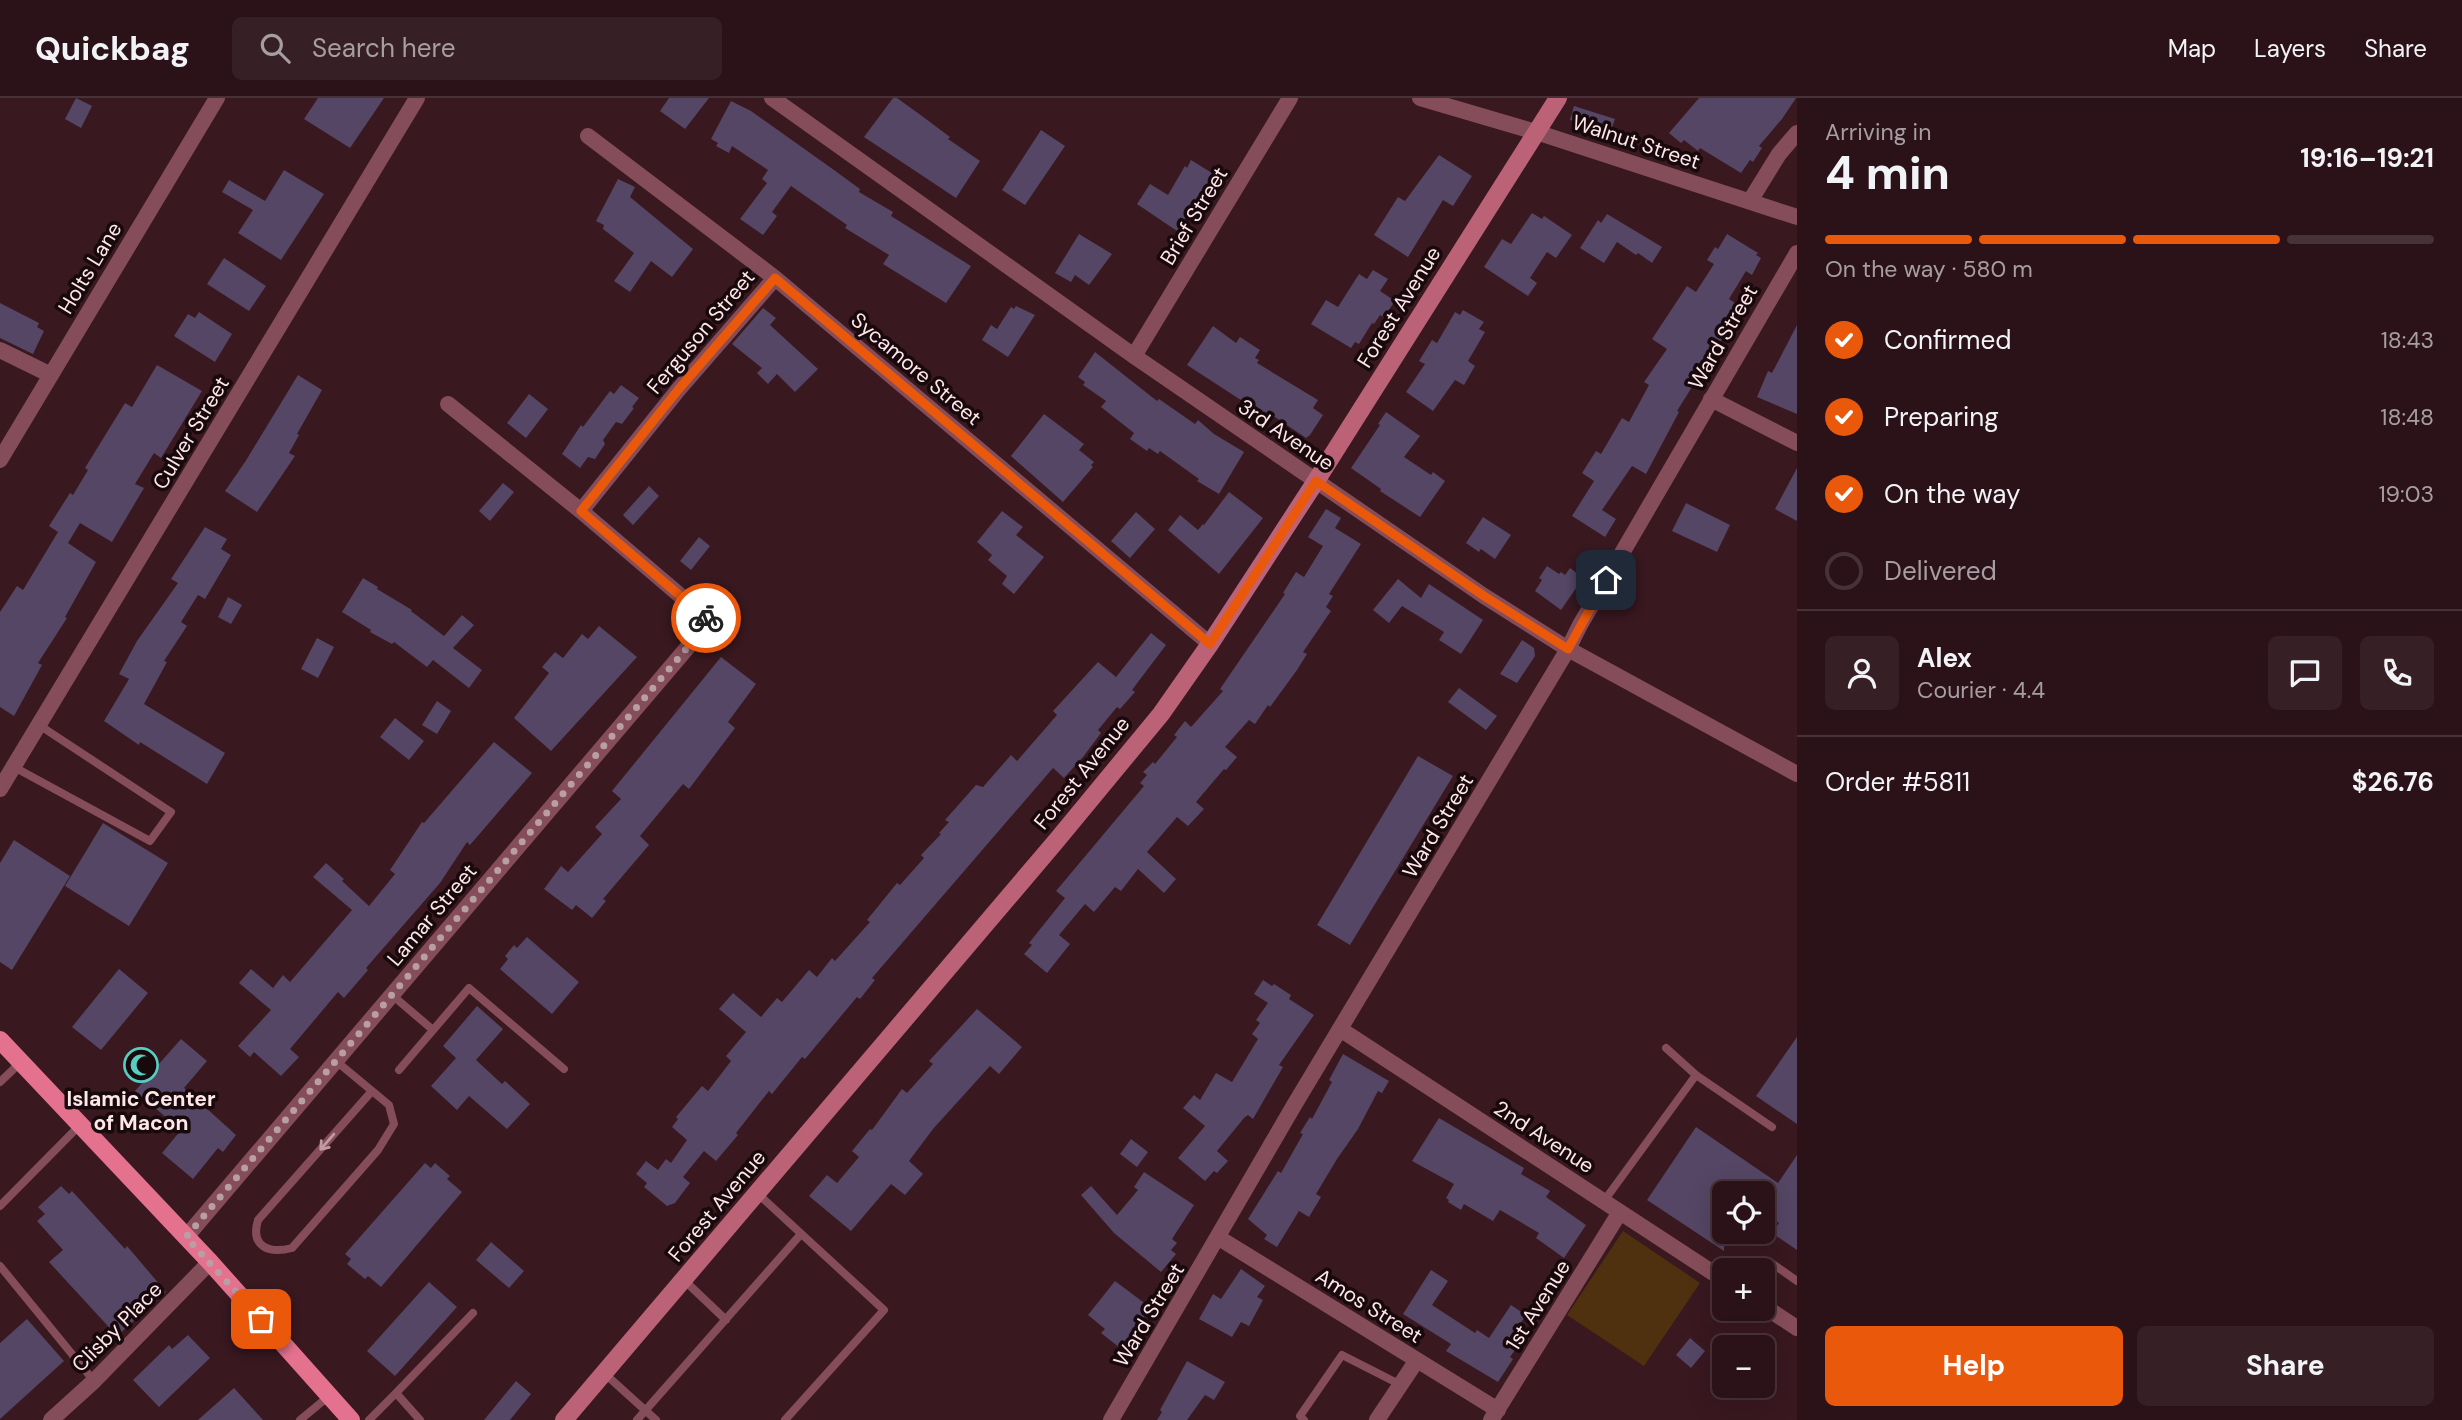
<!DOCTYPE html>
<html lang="en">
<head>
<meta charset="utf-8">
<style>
	:root { --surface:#2b1218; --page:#372025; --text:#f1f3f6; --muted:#a69ea2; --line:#473237; --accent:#ea580c }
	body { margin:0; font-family:"DM Sans",sans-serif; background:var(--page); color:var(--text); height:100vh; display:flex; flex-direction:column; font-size:26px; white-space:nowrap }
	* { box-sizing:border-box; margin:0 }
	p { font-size:23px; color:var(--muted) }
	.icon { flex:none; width:38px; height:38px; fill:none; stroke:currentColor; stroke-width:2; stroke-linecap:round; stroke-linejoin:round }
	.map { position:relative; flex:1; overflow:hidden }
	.details { display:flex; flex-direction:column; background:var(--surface); width:665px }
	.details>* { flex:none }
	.controls { position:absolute; left:1712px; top:1083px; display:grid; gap:14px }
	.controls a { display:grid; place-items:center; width:63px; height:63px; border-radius:10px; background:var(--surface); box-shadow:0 7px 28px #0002,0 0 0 2px var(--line); font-size:35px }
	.pin { position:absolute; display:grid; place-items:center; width:60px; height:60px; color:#fff; margin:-30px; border-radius:14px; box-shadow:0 4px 10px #0006 }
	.courier { position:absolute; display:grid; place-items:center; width:70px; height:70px; margin:-35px; border:5px solid #ea580c; border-radius:50%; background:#fff; color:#222; box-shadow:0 2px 9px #0007 }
	.overview em { font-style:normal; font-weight:700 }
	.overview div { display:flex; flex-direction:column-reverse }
	.overview { display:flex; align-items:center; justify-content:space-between; height:119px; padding:0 28px }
	h1 { font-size:46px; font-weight:700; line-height:52px }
	.bar { display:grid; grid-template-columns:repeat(4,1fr); gap:10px 7px; align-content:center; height:84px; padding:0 28px }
	.bar i { height:9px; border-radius:5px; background:var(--line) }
	.bar .current { background:var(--accent) }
	.bar p { grid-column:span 4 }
	.line { display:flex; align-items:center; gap:18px; padding:0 28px; border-top:2px solid var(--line) }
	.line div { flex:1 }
	.round { display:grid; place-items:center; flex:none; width:74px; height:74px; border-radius:10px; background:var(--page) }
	ol { padding:0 28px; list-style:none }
	li { display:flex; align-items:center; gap:21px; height:77px }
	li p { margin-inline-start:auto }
	li .icon { padding:7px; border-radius:50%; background:var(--accent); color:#fff; stroke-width:4 }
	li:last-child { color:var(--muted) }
	li i { width:38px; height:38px; border:4px solid var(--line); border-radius:50% }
	.cta { display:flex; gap:14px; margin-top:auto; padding:14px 28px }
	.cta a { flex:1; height:80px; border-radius:10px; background:var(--accent); color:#fff; font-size:28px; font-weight:700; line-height:80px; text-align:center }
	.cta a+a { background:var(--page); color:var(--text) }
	header { display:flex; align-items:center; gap:42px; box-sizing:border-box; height:98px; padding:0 35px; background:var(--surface); border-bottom:2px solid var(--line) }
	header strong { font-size:33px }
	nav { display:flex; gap:38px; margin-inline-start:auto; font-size:24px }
	.search { width:490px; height:63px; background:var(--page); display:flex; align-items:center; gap:18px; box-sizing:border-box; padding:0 24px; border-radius:10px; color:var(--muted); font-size:26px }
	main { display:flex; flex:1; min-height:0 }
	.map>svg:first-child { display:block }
	.green { fill:#4f310f }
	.building { fill:#544664 }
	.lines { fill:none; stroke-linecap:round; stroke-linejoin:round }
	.lane { stroke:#854d59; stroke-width:8 }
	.street { stroke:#854d59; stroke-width:16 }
	.secondary { stroke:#bb6277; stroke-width:18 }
	.primary { stroke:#e4728e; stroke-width:18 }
	.oneway { stroke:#c29aa2 }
	.done { stroke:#b99ea3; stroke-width:7; stroke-dasharray:0 12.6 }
	.route { stroke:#ea580c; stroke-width:9 }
	.labels { text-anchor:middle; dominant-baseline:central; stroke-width:7; stroke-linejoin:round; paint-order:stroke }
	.street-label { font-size:21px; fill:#fee6ea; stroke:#17090c }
	.poi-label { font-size:21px; font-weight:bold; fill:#fee6ea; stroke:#17090c }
</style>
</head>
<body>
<header>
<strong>Quickbag</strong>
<div class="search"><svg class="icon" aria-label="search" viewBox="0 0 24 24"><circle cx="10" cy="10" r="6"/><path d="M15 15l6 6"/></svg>Search here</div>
<nav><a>Map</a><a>Layers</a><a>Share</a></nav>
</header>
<main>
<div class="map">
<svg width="1797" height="1322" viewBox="0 0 1797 1322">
	<rect width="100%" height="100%" fill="#391820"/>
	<path class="green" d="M1623,1133L1700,1185L1644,1268L1567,1217Z"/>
	<path class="building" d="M76,0L92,8L81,30L65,21Z
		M318,0H384L350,50L304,21Z
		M669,0H709L685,31L660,13Z
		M893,0H897L922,18L950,39L948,41L980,63L956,100L864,39Z
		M1699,0H1796L1782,21L1759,48L1762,50L1753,64L1750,62L1741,75L1700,50L1698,53L1684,42L1681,45L1669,35Z
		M731,3L751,13L834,72L860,91L859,94L893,114L891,118L971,168L946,205L883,166L889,157L845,130L847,127L791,88L772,114L777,118L763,137L740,121L767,85L762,81L768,72L732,48L729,55L716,48L718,45L711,41Z
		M1574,8L1615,21L1610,35L1570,22Z
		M1041,32L1065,48L1025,107L1002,92Z
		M1439,57L1472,78L1453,108L1443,102L1408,159L1374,137L1398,99L1405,103Z
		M1191,62L1220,80L1204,107L1197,102L1177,133L1137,106L1150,86L1168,97L1185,68L1187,70Z
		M284,72L324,96L281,162L238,135L253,112L222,94L229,82L265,103Z
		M618,81L635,89L630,99L693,151L672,179L651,163L630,194L614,183L634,155L603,131L604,127L596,123Z
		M1532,115L1542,121L1544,118L1572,137L1556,160L1547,154L1530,180L1537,185L1528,198L1484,169L1502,141L1511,146Z
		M1607,116L1662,149L1652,165L1638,155L1636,157L1617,144L1604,165L1580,150L1598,122L1601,125Z
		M1079,136L1112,156L1089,187L1075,177L1071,184L1055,175Z
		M1727,136L1758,155L1756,157L1761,160L1752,177L1746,173L1729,201L1742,209L1677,313L1679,314L1646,376L1632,368L1602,412L1616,421L1605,439L1572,418L1594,383L1582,375L1596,353L1601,356L1622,320L1629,324L1649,287L1644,284L1667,251L1652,241L1687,188L1696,194L1714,166L1707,162L1715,149L1718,151Z
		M224,160L266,188L249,213L207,186Z
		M1373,172L1388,181L1380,193L1395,203L1384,219L1380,217L1374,226L1372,225L1359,246L1355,244L1351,250L1311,226L1326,202L1338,209L1359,176L1367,181Z
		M0,205L39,225L37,229L44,233L33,256L0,240Z
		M1016,208L1035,217L1008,259L982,242L991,227L997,231L1011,209L1014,211Z
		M763,210L776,220L770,227L818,271L795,294L777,276L768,286L757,275L762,270L732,246Z
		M1463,212L1484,224L1479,231L1485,234L1468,263L1475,268L1464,287L1455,282L1433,313L1406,294L1425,266L1419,263L1432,242L1437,245L1455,214L1460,217Z
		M199,214L232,236L215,264L174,238L188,216L195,220Z
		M1797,227V316L1757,299L1768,273L1772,275Z
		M1213,228L1236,245L1240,239L1260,252L1255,260L1259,262L1257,265L1318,302L1313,310L1323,317L1310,337L1306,340L1272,317L1270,321L1187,267Z
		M1095,254L1157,303L1159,301L1195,326L1198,322L1214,336L1244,354L1219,396L1197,383L1199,381L1160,353L1158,356L1149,350L1147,353L1130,341L1134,335L1101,309L1106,303L1083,287L1085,284L1078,279Z
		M157,267L202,293L161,360L154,355L135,386L144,390L112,444L80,425L68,445L96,464L65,519L67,520L38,565L42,567L14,618L0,609V514L17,488L23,492L58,434L49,428L70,395L73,397L88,372L85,370L125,305L132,309Z
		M298,277L322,292L297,336L299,337L289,355L295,358L257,414L225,393L245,364Z
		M621,287L639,300L632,309L634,310L622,326L616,324L603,342L605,346L595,361L588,359L580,370L562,356L581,327L583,329L610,293L614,296Z
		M529,296L548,311L526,340L507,325Z
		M1386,314L1420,338L1404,359L1431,377L1433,374L1445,383L1420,419L1380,393L1381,391L1351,370L1380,327L1378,326Z
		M1044,316L1084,346L1079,352L1094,364L1091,367L1093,369L1063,404L1011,358Z
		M1797,370V423L1775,411Z
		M503,385L514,394L490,423L479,413Z
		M649,388L659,398L633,427L623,417Z
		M1229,394L1263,420L1219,476L1168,432L1180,417L1198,432L1203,426L1204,427Z
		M1686,405L1730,427L1717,454L1672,433Z
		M1326,411L1341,420L1335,430L1361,446L1329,496L1333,498L1326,509L1331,513L1303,554L1307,556L1297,572L1270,609L1268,607L1255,626L1249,622L1225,649L1237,659L1226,672L1224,671L1196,704L1204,711L1188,728L1177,719L1147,754L1176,781L1164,795L1138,771L1121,793L1115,789L1094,814L1085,806L1059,837L1070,846L1047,875L1024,856L1032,847L1029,845L1065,800L1056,793L1144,688L1140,685L1147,677L1143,674L1153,664L1155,666L1177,639L1174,637L1185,623L1191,629L1223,593L1220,591L1285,496L1283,495L1296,474L1304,479L1323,448L1308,439Z
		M1002,413L1023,429L1016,437L1044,459L1014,496L1002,486L1007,478L988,462L992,457L977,444Z
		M1136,414L1155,431L1130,460L1111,443Z
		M1483,419L1511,437L1495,461L1481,451L1479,454L1466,445Z
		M205,429L227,441L221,451L231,457L205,501L198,497L181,524L187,528L164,563L167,564L144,606L225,655L207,686L140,644L139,647L104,623L129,581L119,576L137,543L178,485L171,481Z
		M699,439L710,448L691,472L680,463Z
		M1547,468L1559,476L1561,474L1565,477L1570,470L1583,480L1561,512L1535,493L1542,482L1539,480Z
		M363,480L378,489L377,491L412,512L411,513L444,538L462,517L474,527L453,550L482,572L469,590L433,562L427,569L394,544L392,546L370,534L371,532L342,514Z
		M1398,481L1421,500L1429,486L1483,522L1461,556L1439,542L1444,534L1402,508L1389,525L1373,512Z
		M228,499L242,507L231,526L218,519Z
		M599,528L637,559L551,653L514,620L549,575L542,569L555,554L563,560L582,536L588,541Z
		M1151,535L1166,547L1132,592L1135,594L1120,611L1117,609L1098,632L1101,635L1083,659L1064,680L1053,670L872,880L875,882L860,901L857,899L805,961L802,959L772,996L769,993L736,1035L738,1037L716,1063L704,1053L683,1079L690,1085L675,1105L667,1108L644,1089L647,1085L636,1076L646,1063L658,1072L666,1061L671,1065L687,1042L672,1029L678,1021L676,1019L702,988L708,993L731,963L726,958L746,934L719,911L733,895L761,919L777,900L782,904L809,872L817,879L832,860L835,863L870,824L867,822L897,785L900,787L924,760L921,757L941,736L939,735L949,724L945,722L976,687L983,689L1011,657L1017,663L1057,617L1053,613L1098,564L1116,579Z
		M317,540L334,549L318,580L301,571Z
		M1522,542L1534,550L1535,558L1517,585L1500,576Z
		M721,559L756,586L728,624L735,630L689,691L683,686L640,738L649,747L603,801L606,803L592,820L576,807L572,812L544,791L561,768L568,774L602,736L595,729L621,701L612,693Z
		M1459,590L1497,618L1486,632L1448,604Z
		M437,603L451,613L437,636L422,627Z
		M395,620L424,643L409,662L380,639Z
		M494,644L532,675L470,747L467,744L440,785L366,870L368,872L344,900L338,894L290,951L299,959L281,978L254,954L250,959L238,948L271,912L239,885L251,871L273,890L283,877L290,884L352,812L313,779L326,765L344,781L342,783L369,808L395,776L390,772L422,724L424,725Z
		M1418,658L1453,678L1350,847L1317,827Z
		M103,725L168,765L129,828L65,788Z
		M14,742L70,778L12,872L0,864V765Z
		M527,839L579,884L552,916L500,871L508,861L505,858L514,847L517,850Z
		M119,871L148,895L101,952L72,929Z
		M1263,882L1272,888L1274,886L1291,897L1289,901L1314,917L1279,967L1283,969L1253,1021L1248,1017L1244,1020L1217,1053L1228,1063L1217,1075L1214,1073L1205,1083L1178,1060L1205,1028L1183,1010L1194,997L1200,1002L1216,975L1232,984L1258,941L1252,936L1260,925L1256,922L1268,905L1254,896Z
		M477,908L503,931L476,962L502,986L505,983L530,1006L507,1031L469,998L457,1012L431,988L456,960L443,948Z
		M977,911L1022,949L999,976L990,968L933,1031L909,1063L923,1076L905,1097L891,1086L851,1133L809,1098L827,1077L837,1085L859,1059L852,1053L870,1031L872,1032L902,991L907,995L933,966L929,963Z
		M1797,939V1026L1756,998Z
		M181,941L207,963L184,990L236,1037L223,1054L218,1050L193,1081L162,1055L181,1032L135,993Z
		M1343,956L1389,983L1382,995L1378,993L1358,1031L1337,1061L1316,1096L1321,1099L1309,1119L1299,1113L1277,1149L1264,1141L1267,1137L1248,1121L1278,1073L1281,1075L1303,1036L1300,1035L1310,1019L1312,1021L1332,984L1329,982Z
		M1439,1020L1524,1070L1521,1076L1550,1093L1546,1099L1586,1127L1564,1160L1536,1140L1539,1135L1500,1112L1493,1123L1464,1106L1461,1112L1448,1104L1449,1102L1446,1100L1454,1086L1412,1063Z
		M1696,1029L1778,1085L1797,1057V1152L1772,1135L1779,1125L1762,1113V1096H1724V1134H1734L1724,1149V1153L1647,1102Z
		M1131,1041L1148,1054L1137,1069L1120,1056Z
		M425,1065L431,1070L435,1065L450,1078L447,1081L462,1094L381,1189L368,1178L365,1181L347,1166L351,1161L345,1156Z
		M1144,1074L1194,1107L1172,1141L1177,1145L1171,1152L1176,1156L1161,1174L1114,1135L1081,1097L1091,1088L1117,1117L1138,1092L1134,1089Z
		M61,1088L69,1096L72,1093L125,1151L127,1148L166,1194L117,1238L49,1164L63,1152L37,1123L45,1116L38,1109Z
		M491,1144L524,1173L509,1190L476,1162Z
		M1241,1171L1265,1188L1257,1199L1263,1202L1249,1228L1241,1224L1232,1239L1199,1221L1213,1196L1221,1201Z
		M1431,1172L1448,1183L1432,1207L1475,1235L1477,1232L1489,1240L1511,1207L1526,1217L1507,1246L1515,1252L1510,1259L1513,1261L1498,1284L1446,1253L1451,1246L1403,1216Z
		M1115,1183L1151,1210L1120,1250L1101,1235L1105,1231L1088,1217Z
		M429,1184L457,1209L395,1278L367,1253Z
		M27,1221L64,1263L0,1321V1245Z
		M188,1237L210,1260L159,1309L133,1282L169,1247L172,1251Z
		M1690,1240L1705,1253L1691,1270L1676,1257Z
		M1187,1263L1225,1284L1214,1302L1205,1297L1187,1322H1157L1162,1314L1160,1312Z
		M516,1283L531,1296L510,1322H484Z
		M234,1290L263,1322H198Z"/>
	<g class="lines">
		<path class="lane" d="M14,669L150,743L171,714L39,627
			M392,897L433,932
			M1666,950L1696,977
			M336,963L389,1007L394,1026L378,1052L292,1150C269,1156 250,1149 258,1122L372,993
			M399,972L469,890L564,971
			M0,984L21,964
			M757,1095L884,1212L785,1322
			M1604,1103L1696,977L1772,1029
			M0,1108L80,1027
			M0,1168L94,1283
			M1762,1174L1770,1164L1797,1183
			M684,1182L726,1222
			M604,1275L656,1322
			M396,1295L473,1215
			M300,1322L329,1298
			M369,1322L396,1295L420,1322
			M637,1322L801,1136
			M1304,1322L1300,1318L1342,1257L1401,1287"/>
		<path class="street" d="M772,0L1134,258L1484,498L1568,551L1797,676
			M1420,0L1536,34L1797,119
			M588,38L775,180L1210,546
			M1750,103L1779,56L1797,35
			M0,252L51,277
			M1134,258L1290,0
			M1711,301L1797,345
			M0,362L217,0
			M581,413L678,292L775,180
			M0,691L417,0
			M1340,931L1724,1182
			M186,1139L710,523L581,413L448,306
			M1219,1140L1498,1312
			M1762,1207L1797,1230
			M51,1322L94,1283L210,1164
			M1111,1322L1293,1009L1568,551L1580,527L1797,155
			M1377,1322L1417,1262
			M1491,1322L1620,1114"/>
		<path class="secondary" d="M564,1322L1057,742L1161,616L1210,546L1316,383L1558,0"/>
		<path class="primary" d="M0,942L210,1164L351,1322"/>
	</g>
	<defs><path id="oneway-shaft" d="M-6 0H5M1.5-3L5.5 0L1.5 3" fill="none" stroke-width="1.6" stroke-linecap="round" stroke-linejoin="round" transform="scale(1.75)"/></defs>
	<use class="oneway" href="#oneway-shaft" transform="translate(327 1044) rotate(131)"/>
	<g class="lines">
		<path class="done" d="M261,1221L186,1139L710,523L706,520"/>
		<path class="route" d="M706,520L581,413L678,292L775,180L1210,546L1316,383L1484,498L1568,551L1606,482"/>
	</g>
	<defs>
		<g id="mosque-ring" transform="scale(1.75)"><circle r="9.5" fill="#17090c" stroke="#57cec2" stroke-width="1.5"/><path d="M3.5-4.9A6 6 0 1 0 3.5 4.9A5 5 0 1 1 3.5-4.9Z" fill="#57cec2"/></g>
	</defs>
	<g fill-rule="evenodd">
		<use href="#mosque-ring" x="141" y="967"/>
	</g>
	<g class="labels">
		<g class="street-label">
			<text transform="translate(1636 44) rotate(18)">Walnut Street</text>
			<text transform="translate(1194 118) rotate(-59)">Brief Street</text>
			<text transform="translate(90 170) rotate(-59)">Holts Lane</text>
			<text transform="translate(1399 209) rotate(-58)">Forest Avenue</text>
			<text transform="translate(701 234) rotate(-50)">Ferguson Street</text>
			<text transform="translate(1723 239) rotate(-60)">Ward Street</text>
			<text transform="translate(916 271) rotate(40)">Sycamore Street</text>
			<text transform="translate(191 335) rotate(-59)">Culver Street</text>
			<text transform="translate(1286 337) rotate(34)">3rd Avenue</text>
			<text transform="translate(1082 675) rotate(-51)">Forest Avenue</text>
			<text transform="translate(1438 728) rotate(-59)">Ward Street</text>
			<text transform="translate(432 817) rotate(-50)">Lamar Street</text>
			<text transform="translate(1544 1039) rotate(33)">2nd Avenue</text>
			<text transform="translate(717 1108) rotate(-50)">Forest Avenue</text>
			<text transform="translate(1538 1207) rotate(-58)">1st Avenue</text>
			<text transform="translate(1369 1208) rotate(32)">Amos Street</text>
			<text transform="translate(1149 1217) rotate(-59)">Ward Street</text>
			<text transform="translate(117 1229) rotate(-45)">Clisby Place</text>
		</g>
		<g class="poi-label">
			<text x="141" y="1001">Islamic Center<tspan x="141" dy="24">of Macon</tspan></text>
		</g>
	</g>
</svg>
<div class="controls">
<a><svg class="icon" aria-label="locate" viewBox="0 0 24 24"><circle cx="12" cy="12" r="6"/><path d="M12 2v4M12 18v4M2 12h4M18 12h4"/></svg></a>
<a>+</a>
<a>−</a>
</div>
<div class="pin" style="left:261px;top:1221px;background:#ea580c"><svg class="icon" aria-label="bag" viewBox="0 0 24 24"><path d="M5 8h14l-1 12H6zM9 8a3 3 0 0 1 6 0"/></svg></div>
<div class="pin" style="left:1606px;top:482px;background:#1f2937"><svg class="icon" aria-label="home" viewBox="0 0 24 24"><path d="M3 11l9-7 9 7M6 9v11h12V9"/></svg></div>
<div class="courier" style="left:706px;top:520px"><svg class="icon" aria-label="bike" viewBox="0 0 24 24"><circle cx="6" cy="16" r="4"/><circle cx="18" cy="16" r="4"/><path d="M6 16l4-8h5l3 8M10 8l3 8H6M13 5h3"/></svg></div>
</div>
<section class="details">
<div class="overview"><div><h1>4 min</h1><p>Arriving in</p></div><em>19:16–19:21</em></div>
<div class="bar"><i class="current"></i><i class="current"></i><i class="current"></i><i></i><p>On the way · 580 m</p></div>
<ol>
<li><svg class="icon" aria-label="check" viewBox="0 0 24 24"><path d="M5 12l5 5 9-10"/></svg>Confirmed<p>18:43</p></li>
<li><svg class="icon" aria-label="check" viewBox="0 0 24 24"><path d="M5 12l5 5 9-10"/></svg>Preparing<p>18:48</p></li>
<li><svg class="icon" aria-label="check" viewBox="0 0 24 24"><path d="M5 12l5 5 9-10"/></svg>On the way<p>19:03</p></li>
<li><i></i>Delivered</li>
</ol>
<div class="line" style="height:126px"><a class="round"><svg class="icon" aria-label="person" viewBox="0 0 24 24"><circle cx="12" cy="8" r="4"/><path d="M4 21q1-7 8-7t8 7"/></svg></a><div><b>Alex</b><p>Courier · 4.4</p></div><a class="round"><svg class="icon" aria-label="chat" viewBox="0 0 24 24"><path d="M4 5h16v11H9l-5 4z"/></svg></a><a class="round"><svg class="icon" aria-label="phone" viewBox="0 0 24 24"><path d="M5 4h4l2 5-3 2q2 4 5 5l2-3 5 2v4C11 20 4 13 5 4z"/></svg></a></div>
<div class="line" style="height:91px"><div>Order #5811</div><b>$26.76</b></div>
<div class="cta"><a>Help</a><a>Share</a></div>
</section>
</main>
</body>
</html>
